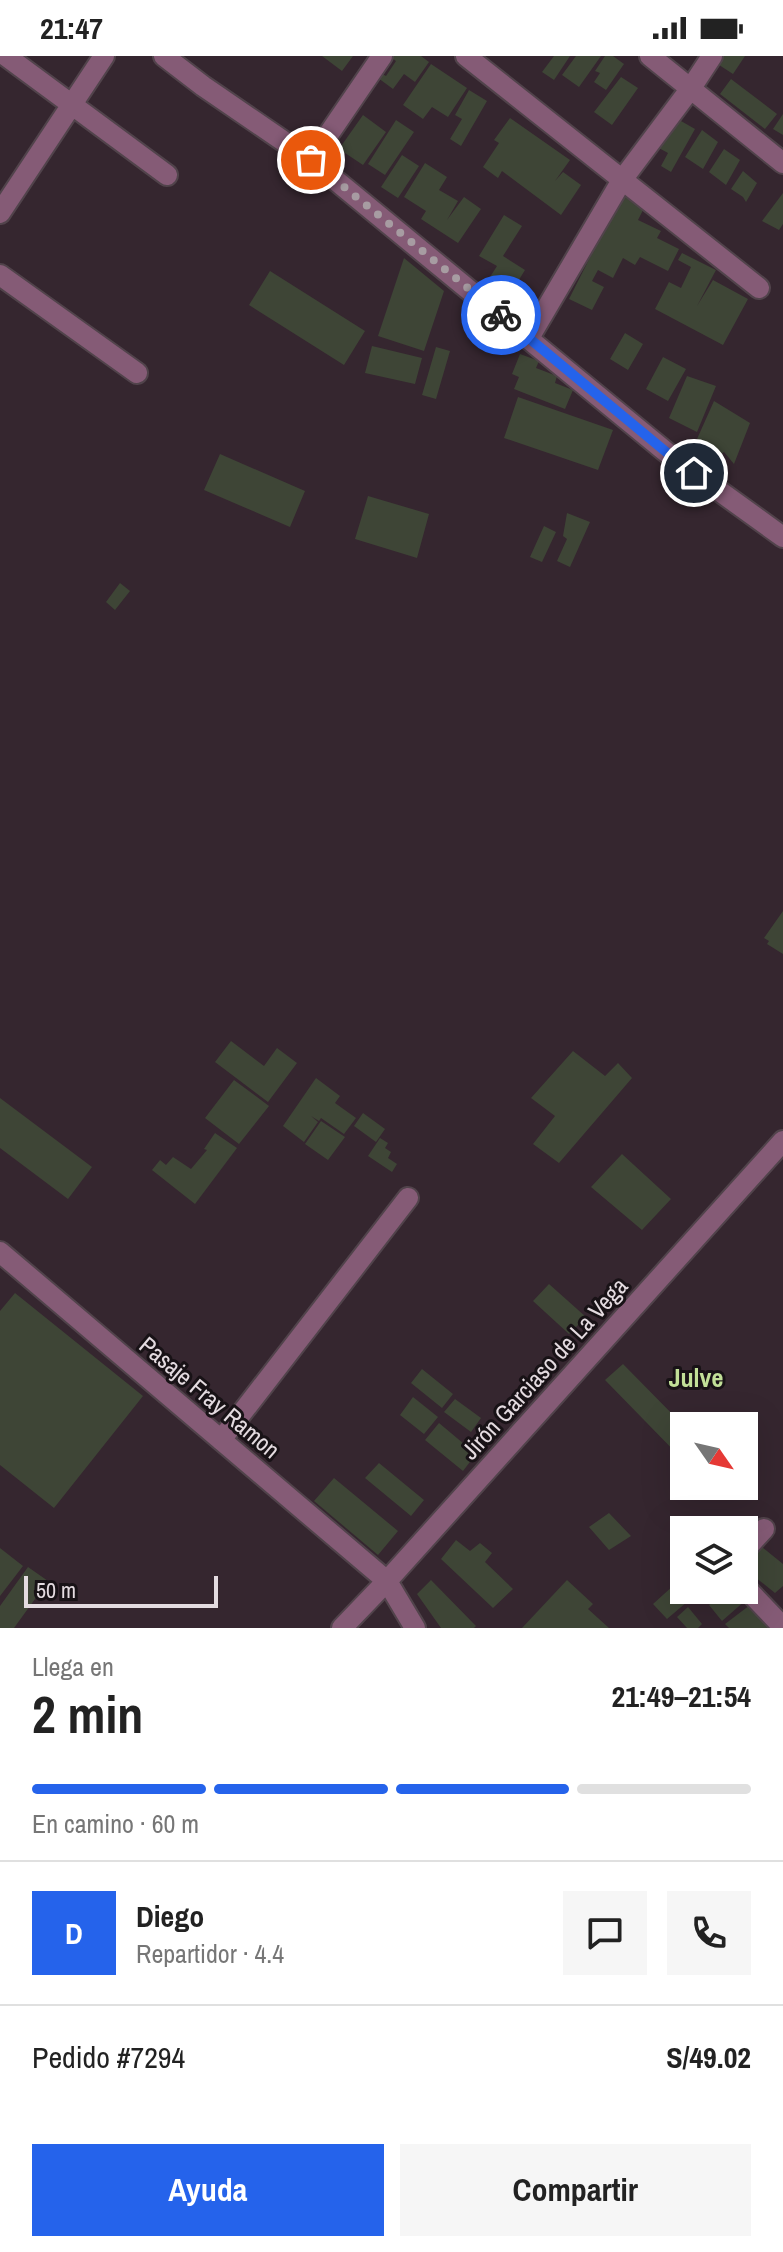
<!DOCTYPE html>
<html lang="es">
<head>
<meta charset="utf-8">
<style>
	:root { --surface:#fff; --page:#f6f6f6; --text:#222; --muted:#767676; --line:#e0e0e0; --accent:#2563eb }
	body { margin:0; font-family:"Archivo Narrow",sans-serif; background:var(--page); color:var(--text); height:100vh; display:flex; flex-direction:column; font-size:30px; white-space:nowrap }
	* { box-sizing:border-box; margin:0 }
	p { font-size:26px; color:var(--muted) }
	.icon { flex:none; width:44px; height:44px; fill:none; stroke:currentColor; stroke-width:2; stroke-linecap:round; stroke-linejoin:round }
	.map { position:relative; height:1572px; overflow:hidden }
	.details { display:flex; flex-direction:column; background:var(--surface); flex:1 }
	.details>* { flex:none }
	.needle { width:52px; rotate:124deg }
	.controls { position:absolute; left:670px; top:1356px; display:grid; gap:16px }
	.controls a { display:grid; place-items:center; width:88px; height:88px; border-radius:0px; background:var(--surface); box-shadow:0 8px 32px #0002; font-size:40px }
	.scale { position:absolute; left:24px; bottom:20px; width:194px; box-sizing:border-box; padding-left:8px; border:4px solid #e4dbe0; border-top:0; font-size:22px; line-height:28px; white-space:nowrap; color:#e4dbe0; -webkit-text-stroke:6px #181216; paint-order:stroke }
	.pin { position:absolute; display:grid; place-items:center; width:68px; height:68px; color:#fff; margin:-34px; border:4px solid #fff; border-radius:50%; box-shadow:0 2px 8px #0007 }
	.courier { position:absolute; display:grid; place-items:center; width:80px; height:80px; margin:-40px; border:6px solid #2563eb; border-radius:50%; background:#fff; color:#222; box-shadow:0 2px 10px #0007 }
	.summary em { font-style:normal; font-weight:800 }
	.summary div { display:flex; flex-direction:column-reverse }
	.summary { display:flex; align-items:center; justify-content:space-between; height:136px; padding:0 32px }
	h1 { font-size:52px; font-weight:800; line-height:60px }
	.bar { display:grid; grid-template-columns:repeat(4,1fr); gap:12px 8px; align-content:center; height:96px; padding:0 32px }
	.bar i { height:10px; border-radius:6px; background:var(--line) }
	.bar .selected { background:var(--accent) }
	.bar p { grid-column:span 4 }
	.line { display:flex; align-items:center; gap:20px; padding:0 32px; border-top:2px solid var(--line) }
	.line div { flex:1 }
	.round { display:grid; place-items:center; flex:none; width:84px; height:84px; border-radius:0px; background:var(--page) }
	.cta { display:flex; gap:16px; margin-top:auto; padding:16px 32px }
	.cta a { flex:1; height:92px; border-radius:0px; background:var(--accent); color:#fff; font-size:32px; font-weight:800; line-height:92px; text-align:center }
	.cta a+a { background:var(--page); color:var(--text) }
	.status { display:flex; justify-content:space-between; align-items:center; height:56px; padding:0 40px; background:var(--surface); direction:ltr }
	.status svg { height:22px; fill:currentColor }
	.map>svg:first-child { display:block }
	.building { fill:#3e4536 }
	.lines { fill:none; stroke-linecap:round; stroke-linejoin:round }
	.minor-casing { stroke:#51434b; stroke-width:24 }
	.minor { stroke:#855b76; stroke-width:20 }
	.done { stroke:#a79ca2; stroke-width:8; stroke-dasharray:0 14.4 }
	.route { stroke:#2563eb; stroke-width:10 }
	.labels { text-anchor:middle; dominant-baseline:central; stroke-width:6; stroke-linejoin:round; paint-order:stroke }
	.street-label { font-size:24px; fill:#e4dbe0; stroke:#181216 }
	.neighbourhood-label { font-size:26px; font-weight:bold; fill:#c2e098; stroke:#181216 }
</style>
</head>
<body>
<div class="status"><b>21:47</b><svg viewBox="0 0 49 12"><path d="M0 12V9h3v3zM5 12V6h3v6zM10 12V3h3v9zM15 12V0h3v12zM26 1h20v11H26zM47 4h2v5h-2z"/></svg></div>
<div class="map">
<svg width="783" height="1572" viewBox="0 0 783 1572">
	<rect width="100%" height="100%" fill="#35262f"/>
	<path class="building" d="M322,0H353L342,15Z
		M389,0H421L429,6L415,26L404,18L393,33L374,19L377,15L386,20L396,5Z
		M554,0H570L554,24L542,16Z
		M576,0H601L579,31L562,19Z
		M605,0H613L624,8L606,34L594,26L600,17L595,15Z
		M720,0H745L733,18L716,7Z
		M431,8L467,32L448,61L432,51L423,63L403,49Z
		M621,21L638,32L612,69L594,56Z
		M731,23L777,58L765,73L720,38Z
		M469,34L487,45L461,90L450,83L462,63L455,59Z
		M783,58V79L773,73Z
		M363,59L386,76L363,109L339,93Z
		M674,61L695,73L671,116L661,110L668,97L657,91Z
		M510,62L570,104L555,125L563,116L581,129L561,159L502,115L498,122L483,111L499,87L494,84Z
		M396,64L414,76L385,119L368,108Z
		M702,74L718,86L703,113L685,101Z
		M724,93L740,104L726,129L709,116Z
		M402,99L419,110L398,142L381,131Z
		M425,107L447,121L439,134L458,145L447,164L464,141L481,153L458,187L421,163L426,155L404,141Z
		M743,115L757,127L746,146L743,141L731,133Z
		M783,137V168L779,174L762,165Z
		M622,138L645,150L638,164L661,175L657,182L679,193L668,215L640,201L635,209L623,202L613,222L598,214L592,225L604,231L592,254L569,243Z
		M504,159L522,170L503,200L525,214L512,235L490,221L497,210L479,200Z
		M682,197L716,214L697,250L713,224L748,243L723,289L655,253L669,226L681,232L691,211L678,204Z
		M404,202L444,235L424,295L378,280Z
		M270,215L365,275L344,309L249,249Z
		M625,277L643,288L628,314L610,303Z
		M372,290L422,302L415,328L365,317Z
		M436,291L450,295L436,343L422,339Z
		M520,298L539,305L536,312L557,320L555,327L573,334L565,353L514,333L519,321L512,318Z
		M663,301L686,313L668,345L646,333Z
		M687,320L716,330L697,376L669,362Z
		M518,341L613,374L598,414L504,382Z
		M714,345L750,367L734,408L724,396L720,399L697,383Z
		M220,398L305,435L290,471L204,434Z
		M368,440L429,458L417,502L355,483Z
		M567,457L590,466L570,511L557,505L567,483L563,480Z
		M544,470L556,476L542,506L530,501Z
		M120,527L130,535L115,554L106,546Z
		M783,855V898L767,888L769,885L764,882Z
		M231,985L264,1010L277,992L297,1007L268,1046L215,1006Z
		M573,995L605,1020L618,1007L632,1022L559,1107L533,1088L555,1060L531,1042Z
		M316,1022L340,1040L335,1047L356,1062L344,1078L321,1062L319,1065L311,1060L318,1066L304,1086L283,1070Z
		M234,1024L269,1050L239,1088L205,1062Z
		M0,1042L92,1111L68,1143L0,1092Z
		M363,1057L385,1073L376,1086L354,1070Z
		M321,1065L345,1081L328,1104L305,1088Z
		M215,1077L237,1092L195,1148L152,1114L160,1104L166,1109L173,1101L191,1113L207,1094L204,1093Z
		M380,1082L388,1087L385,1092L391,1096L388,1102L397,1108L392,1116L368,1100Z
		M622,1098L671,1143L642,1174L591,1131Z
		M549,1228L586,1261L569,1278L533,1245Z
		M15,1237L143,1340L54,1452L0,1409V1255Z
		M623,1308L684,1370V1405L605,1324Z
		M422,1313L453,1338L442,1352L411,1327Z
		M413,1341L438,1361L424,1378L400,1359Z
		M455,1343L481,1362L471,1376L444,1356Z
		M439,1367L476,1398L463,1415L425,1384Z
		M379,1407L424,1444L411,1460L365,1422Z
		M334,1422L398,1475L378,1499L314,1445Z
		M609,1457L631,1480L609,1494L589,1471Z
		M456,1484L470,1495L480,1487L492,1497L485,1506L513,1533L493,1552L441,1503Z
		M762,1491L783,1508V1530L775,1537L745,1513Z
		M0,1492L23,1510L0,1540Z
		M28,1511L48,1525L14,1572H0V1550Z
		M431,1524L476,1570L474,1572H441L417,1538Z
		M567,1524L593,1548L588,1553L609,1572H522Z
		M674,1529L687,1546L667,1563L653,1548Z
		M727,1534H736L746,1544L722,1565L709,1549Z
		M750,1549L770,1572H729L725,1568Z
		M688,1551L702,1568L698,1572H687L677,1561Z"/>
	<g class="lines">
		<g class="minor-casing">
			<path id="minor" d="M6,0L167,119
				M164,0L203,30L311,104L671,400L783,481
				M466,0L759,232
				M650,0L783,107
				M311,104L382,0
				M0,157L104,0
				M0,219L137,317
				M529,282L622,124L691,32L712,0
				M0,1196L387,1525L415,1572
				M221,1384L408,1142
				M744,1495L764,1473
				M744,1530L783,1571
				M342,1572L387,1525L783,1085"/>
		</g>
		<use href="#minor" class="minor"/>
	</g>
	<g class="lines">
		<path class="done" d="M311,104L501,259"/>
		<path class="route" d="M501,259L671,400L694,417"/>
	</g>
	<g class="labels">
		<g class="street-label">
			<text transform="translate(544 1312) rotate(-48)">Jirón Garciaso de La Vega</text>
			<text transform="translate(210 1341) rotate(40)">Pasaje Fray Ramon</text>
		</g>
		<g class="neighbourhood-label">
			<text x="696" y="1321">Julve</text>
		</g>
	</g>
</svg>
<div class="controls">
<a><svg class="needle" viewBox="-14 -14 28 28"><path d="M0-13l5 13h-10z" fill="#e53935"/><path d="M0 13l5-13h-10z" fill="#767676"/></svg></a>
<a><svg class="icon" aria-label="layers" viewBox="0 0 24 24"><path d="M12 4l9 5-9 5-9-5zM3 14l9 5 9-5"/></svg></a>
</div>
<div class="scale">50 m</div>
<div class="pin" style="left:311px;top:104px;background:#ea580c"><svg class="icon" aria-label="bag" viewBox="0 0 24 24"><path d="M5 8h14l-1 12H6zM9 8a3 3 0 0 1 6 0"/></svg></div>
<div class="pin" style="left:694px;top:417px;background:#1f2937"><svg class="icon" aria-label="home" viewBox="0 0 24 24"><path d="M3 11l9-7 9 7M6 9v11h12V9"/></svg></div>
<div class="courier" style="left:501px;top:259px"><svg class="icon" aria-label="bike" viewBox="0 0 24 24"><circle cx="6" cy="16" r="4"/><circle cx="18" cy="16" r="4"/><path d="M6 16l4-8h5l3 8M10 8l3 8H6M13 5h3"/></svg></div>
</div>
<section class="details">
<div class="summary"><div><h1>2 min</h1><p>Llega en</p></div><em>21:49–21:54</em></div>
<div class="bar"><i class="selected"></i><i class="selected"></i><i class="selected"></i><i></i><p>En camino · 60 m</p></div>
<div class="line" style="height:144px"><b class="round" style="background:var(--accent);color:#fff">D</b><div><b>Diego</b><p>Repartidor · 4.4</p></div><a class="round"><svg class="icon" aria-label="chat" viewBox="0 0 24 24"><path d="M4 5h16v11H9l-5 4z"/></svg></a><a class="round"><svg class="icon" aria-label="phone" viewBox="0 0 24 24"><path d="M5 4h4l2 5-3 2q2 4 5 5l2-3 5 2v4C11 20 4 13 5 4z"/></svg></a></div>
<div class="line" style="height:104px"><div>Pedido #7294</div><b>S/49.02</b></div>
<div class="cta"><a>Ayuda</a><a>Compartir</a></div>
</section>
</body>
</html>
